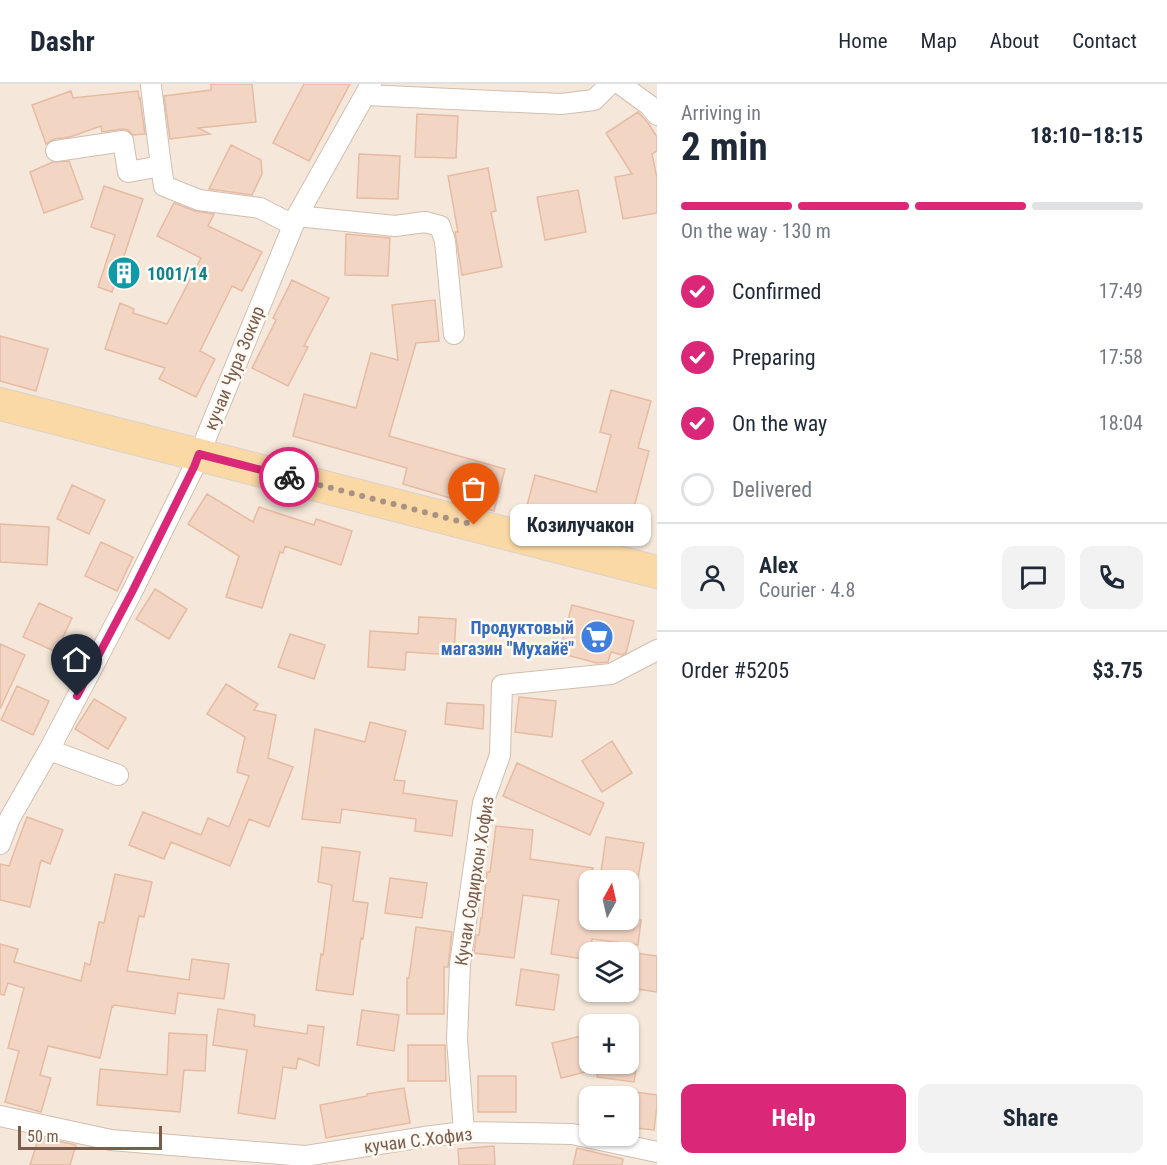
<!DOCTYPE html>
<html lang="en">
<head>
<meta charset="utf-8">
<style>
	:root { --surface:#fff; --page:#f2f2f3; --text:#1f2937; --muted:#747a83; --line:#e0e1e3; --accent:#db2777 }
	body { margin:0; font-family:"Roboto Condensed",sans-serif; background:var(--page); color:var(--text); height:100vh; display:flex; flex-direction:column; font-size:22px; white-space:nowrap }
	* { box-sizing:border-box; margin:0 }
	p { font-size:20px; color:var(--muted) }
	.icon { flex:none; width:33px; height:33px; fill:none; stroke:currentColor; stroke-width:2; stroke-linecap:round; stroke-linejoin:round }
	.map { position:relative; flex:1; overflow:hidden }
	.panel { display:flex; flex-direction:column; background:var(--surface); width:510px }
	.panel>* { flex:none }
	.needle { width:39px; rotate:8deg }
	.controls { position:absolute; left:579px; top:786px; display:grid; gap:12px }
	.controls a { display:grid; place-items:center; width:60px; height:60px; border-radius:12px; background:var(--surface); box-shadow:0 2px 4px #0004; font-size:30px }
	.scale { position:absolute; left:18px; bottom:15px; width:144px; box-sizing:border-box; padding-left:6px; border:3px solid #7a5c4d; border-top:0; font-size:16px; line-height:21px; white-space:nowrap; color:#7a5c4d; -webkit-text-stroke:4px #fffaf3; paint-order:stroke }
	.pin { position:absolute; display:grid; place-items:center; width:51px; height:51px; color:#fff; margin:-62px -26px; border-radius:50% 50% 50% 0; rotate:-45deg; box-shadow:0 0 6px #0007 }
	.pin .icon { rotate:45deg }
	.courier { position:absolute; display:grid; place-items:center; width:60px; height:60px; margin:-30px; border:4px solid #db2777; border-radius:50%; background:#fff; color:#222; box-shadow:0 2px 8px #0007 }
	.bubble { position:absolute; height:42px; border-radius:12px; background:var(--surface); box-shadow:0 2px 4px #0004; font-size:20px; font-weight:700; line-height:42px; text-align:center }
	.summary em { font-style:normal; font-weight:700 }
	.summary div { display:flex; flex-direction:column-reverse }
	.summary { display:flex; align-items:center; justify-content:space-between; height:102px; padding:0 24px }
	h1 { font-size:39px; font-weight:700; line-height:45px }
	.bar { display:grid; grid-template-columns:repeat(4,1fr); gap:9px 6px; align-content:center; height:72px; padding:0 24px }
	.bar i { height:8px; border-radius:4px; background:var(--line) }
	.bar .selected { background:var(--accent) }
	.bar p { grid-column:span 4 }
	.line { display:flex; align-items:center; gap:15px; padding:0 24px; border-top:2px solid var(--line) }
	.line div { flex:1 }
	.round { display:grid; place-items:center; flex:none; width:63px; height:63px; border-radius:12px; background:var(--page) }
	ol { padding:0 24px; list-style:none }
	li { display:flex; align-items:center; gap:18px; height:66px }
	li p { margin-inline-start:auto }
	li .icon { padding:6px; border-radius:50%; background:var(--accent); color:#fff; stroke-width:4 }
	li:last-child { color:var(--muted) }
	li i { width:33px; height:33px; border:3px solid var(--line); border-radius:50% }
	.button { display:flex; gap:12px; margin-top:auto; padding:12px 24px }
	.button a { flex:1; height:69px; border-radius:12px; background:var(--accent); color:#fff; font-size:24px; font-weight:700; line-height:69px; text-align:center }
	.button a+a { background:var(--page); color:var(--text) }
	header { display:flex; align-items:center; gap:36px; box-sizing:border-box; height:84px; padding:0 30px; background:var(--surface); border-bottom:2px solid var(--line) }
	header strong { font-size:28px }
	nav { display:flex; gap:33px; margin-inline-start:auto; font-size:21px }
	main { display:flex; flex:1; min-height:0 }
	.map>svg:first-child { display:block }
	.residential { fill:#f5e8da; fill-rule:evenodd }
	.building { fill:#f3d5c3; stroke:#e6bba3; stroke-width:1.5 }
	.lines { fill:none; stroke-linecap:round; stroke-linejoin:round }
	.street-casing { stroke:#d1beb0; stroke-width:22 }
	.primary-casing { stroke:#dad1cd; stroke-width:34 }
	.street { stroke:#fff; stroke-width:20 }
	.primary { stroke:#fbd9a5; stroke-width:32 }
	.done { stroke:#a89285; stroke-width:6; stroke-dasharray:0 10.8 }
	.route { stroke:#db2777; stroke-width:8 }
	.labels { text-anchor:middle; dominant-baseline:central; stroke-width:5; stroke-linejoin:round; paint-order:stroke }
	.culture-label { font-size:18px; font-weight:bold; fill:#0d838f; stroke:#fffaf3; text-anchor:start }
	.street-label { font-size:18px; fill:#7a5c4d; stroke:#fffaf3 }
	.shop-label { font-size:18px; font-weight:bold; fill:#366cbe; stroke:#fffaf3; text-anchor:end }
</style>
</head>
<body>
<header>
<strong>Dashr</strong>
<nav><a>Home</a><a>Map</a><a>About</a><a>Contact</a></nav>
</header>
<main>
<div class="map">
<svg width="657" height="1081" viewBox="0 0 657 1081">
	<rect width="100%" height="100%" fill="#fdf6ec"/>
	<path class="residential" d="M0,0H657V1081H0ZM590,796H628V836H590ZM590,868H628V908H590ZM590,940H628V980H590ZM590,1012H628V1052H590Z"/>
	<path class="building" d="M211,0H252L256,38L198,44L210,50L170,55L164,12L211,6Z
		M304,0H350L309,77L273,59Z
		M71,7L73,14L138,7L139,15L140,14L145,50L133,51L128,46L122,45L102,48L101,42L70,53L54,55L46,60L32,21Z
		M638,28L648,39L657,53V67L652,70L657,94V129L623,135L615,93L632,90L606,49Z
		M417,30L458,32L456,74L415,73Z
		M231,61L261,76L262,90L252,111L209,105Z
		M359,70L400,72L398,115L357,114Z
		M69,77L83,115L44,129L30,88L53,78Z
		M488,84L496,127L491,128L502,183L462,191L455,148H458L448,92Z
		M104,102L143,115L112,208L98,203L115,151L91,143Z
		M578,106L586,148L545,156L537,113Z
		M174,119L195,127L214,130L208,142L262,168L242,207L232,202L200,267L215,275L196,313L159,295L165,284L105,265L120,219L134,225L133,229L167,240L201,174L157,152Z
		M346,150L390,154L388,192L345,191Z
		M292,196L329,214L304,262L308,263L288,302L252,284L276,236L273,234Z
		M435,216L439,257L416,259L389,352L505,385L494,427L403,400L407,384L293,352L304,310L356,324L371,269L398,276L392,221Z
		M0,252L48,265L36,307L0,297Z
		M611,306L651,317L638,364L649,367L624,461L524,433L535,391L596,408L611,351L600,348Z
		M72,401L105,416L89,450L57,435Z
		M207,410L253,438L259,423L314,441L316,435L352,447L341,481L285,462L283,469L280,468L262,524L226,513L239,472L188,440Z
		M0,440L49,443L47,481L0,478Z
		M101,458L133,473L117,507L85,492Z
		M155,505L187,525L169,555L136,535Z
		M39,519L72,534L56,568L23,553Z
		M572,521L634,537L626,569L622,571L611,568L608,578L597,579L559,569Z
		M419,533L456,535L454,571L406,568L405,586L368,583L370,547L418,550Z
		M290,550L325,561L314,595L278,583Z
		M0,560L25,571L0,625Z
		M226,600L258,620L254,626L276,631L268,674L293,683L269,743L249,735L230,782L171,758L164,775L129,761L143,728L201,751L208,734L229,743L249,692L237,688L245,653L207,630Z
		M17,602L49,617L33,651L1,636Z
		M519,613L556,617L552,653L515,648Z
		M94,615L126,634L108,665L75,645Z
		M447,619L484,621L483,645L445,640Z
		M370,638L406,647L394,696L405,697L403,709L457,717L452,752L415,747L416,735L342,725L340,739L302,735L315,645L365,658Z
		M612,657L632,689L602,708L582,677Z
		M517,679L604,719L590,751L503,712Z
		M27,733L63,746L50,780L41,776L30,823L0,816V780L9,782Z
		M496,742L533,746L530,775L593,784L591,796H590V807L585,836H641L638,861L592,855L589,876L551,870L559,816L523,811L514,874L474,869L476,851H479L481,834H482L487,788H490Z
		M606,753L644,759L638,794L601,788Z
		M322,763L360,768L353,817L368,819L363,855L361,854L353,911L316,906L321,870L323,871L332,801L318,798Z
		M115,790L152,798L144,833L139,832L127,887L189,896L192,875L229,880L224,915L178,909L175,930L114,921L113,923L112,922L100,974L48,962L40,991L51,994L41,1028L5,1018L19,967L8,964L24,904L8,899L4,911L0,910V860L18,865L14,878L81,897L85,879L90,881L99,838L104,839Z
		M390,794L427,799L422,834L385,829Z
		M416,843L452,848L448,883H444V930H407V894H409Z
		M635,869L657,872V908L630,904Z
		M521,885L559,891L554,926L516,921Z
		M218,925L255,931L254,942L307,950L308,941L324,943L319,982L298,974L296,985L283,983L275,1035L238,1029L247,966L213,961Z
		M362,926L399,931L394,967L357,961Z
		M169,949L207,951L205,987L184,986L180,1028L97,1021L100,985L167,991Z
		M590,950V987L561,994L552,959Z
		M408,961H445L446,997H408Z
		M599,980H637L634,998L597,993Z
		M478,992H516V1028H478Z
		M404,1004L410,1039L326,1054L320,1021L367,1012V1010Z
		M628,1007L657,1011V1022L654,1046L628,1043Z
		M39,1053L76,1061L70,1081H30Z
		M494,1062L495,1081H459L458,1065Z
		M577,1064L623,1075L622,1081H573Z"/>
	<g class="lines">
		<g class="street-casing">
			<path id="street" d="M620,0L649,21L657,31
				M151,2L161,82
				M366,11L561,20L594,16L610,0
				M56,67L123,57L128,88L161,82L164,102L199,116L260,124L293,141
				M297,132L395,142L425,138L440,142L445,157L454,250
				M49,666L118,691
				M0,760L10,734L49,666L132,508L194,383L297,132L371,0
				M0,1032L111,1056L305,1072L424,1053L464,1048L572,1050L657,1068
				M464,1048L457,955L460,880L483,719L500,671L502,601L611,590L657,566"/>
		</g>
		<g class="primary-casing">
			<path id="primary" d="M0,320L657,488"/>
		</g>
		<use href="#street" class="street"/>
		<use href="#primary" class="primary"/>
	</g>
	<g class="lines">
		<path class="done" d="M289,393L474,441"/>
		<path class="route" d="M77,612L132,508L194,383L199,370L289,393"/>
	</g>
	<defs>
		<g id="building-disc" transform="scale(1.725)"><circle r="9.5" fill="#0f9aa8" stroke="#fffaf3"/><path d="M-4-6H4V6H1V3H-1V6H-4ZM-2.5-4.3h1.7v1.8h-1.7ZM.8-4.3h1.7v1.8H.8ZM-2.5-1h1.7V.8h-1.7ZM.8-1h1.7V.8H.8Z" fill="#fff"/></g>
		<g id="supermarket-disc" transform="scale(1.725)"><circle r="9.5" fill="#3f7fe0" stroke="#fffaf3"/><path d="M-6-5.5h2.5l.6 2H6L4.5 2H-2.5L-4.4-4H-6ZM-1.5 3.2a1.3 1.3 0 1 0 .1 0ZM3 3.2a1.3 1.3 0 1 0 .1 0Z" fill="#fff"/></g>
	</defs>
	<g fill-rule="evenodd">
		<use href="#building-disc" x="124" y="189"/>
		<use href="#supermarket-disc" x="597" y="553"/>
	</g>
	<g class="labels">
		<g class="culture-label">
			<text x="147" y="189">1001/14</text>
		</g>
		<g class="street-label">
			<text transform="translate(234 284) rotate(-68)">кучаи Чура Зокир</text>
			<text transform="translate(474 797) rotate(-81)">Кучаи Содирхон Хофиз</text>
			<text transform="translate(418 1056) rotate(-7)">кучаи С.Хофиз</text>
		</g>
		<g class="shop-label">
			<text x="574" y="543">Продуктовый<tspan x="574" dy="21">магазин "Мухайё"</tspan></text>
		</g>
	</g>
</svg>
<div class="controls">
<a><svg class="needle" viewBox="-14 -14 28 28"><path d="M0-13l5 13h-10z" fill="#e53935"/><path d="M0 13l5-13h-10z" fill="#747a83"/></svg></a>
<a><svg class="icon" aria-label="layers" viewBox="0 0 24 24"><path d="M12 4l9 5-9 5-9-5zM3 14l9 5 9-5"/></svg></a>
<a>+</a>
<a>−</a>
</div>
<div class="scale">50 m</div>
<div class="pin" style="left:474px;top:441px;background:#ea580c"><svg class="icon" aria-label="bag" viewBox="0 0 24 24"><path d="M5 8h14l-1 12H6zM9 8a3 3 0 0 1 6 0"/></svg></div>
<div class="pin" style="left:77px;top:612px;background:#1f2937"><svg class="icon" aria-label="home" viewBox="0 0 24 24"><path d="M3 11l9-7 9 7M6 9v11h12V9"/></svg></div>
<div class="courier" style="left:289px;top:393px"><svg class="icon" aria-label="bike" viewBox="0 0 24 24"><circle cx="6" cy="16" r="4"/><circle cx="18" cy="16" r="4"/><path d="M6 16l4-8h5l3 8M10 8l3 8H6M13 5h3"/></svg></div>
<div class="bubble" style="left:510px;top:420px;width:141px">Козилучакон</div>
</div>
<section class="panel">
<div class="summary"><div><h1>2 min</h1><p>Arriving in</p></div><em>18:10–18:15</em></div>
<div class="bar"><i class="selected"></i><i class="selected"></i><i class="selected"></i><i></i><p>On the way · 130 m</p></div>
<ol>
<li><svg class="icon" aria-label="check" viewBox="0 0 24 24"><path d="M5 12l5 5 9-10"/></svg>Confirmed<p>17:49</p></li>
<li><svg class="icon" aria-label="check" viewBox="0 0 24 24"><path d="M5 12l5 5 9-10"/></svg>Preparing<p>17:58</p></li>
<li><svg class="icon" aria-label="check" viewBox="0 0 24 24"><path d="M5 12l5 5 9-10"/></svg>On the way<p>18:04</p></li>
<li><i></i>Delivered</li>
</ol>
<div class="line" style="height:108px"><a class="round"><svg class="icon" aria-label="person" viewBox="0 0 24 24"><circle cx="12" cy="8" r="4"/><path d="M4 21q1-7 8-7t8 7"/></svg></a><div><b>Alex</b><p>Courier · 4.8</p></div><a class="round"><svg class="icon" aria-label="chat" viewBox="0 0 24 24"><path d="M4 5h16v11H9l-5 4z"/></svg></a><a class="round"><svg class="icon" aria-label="phone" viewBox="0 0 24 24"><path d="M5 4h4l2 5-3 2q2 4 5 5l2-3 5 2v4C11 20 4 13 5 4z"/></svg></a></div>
<div class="line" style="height:78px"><div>Order #5205</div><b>$3.75</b></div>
<div class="button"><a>Help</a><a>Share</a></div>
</section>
</main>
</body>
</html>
